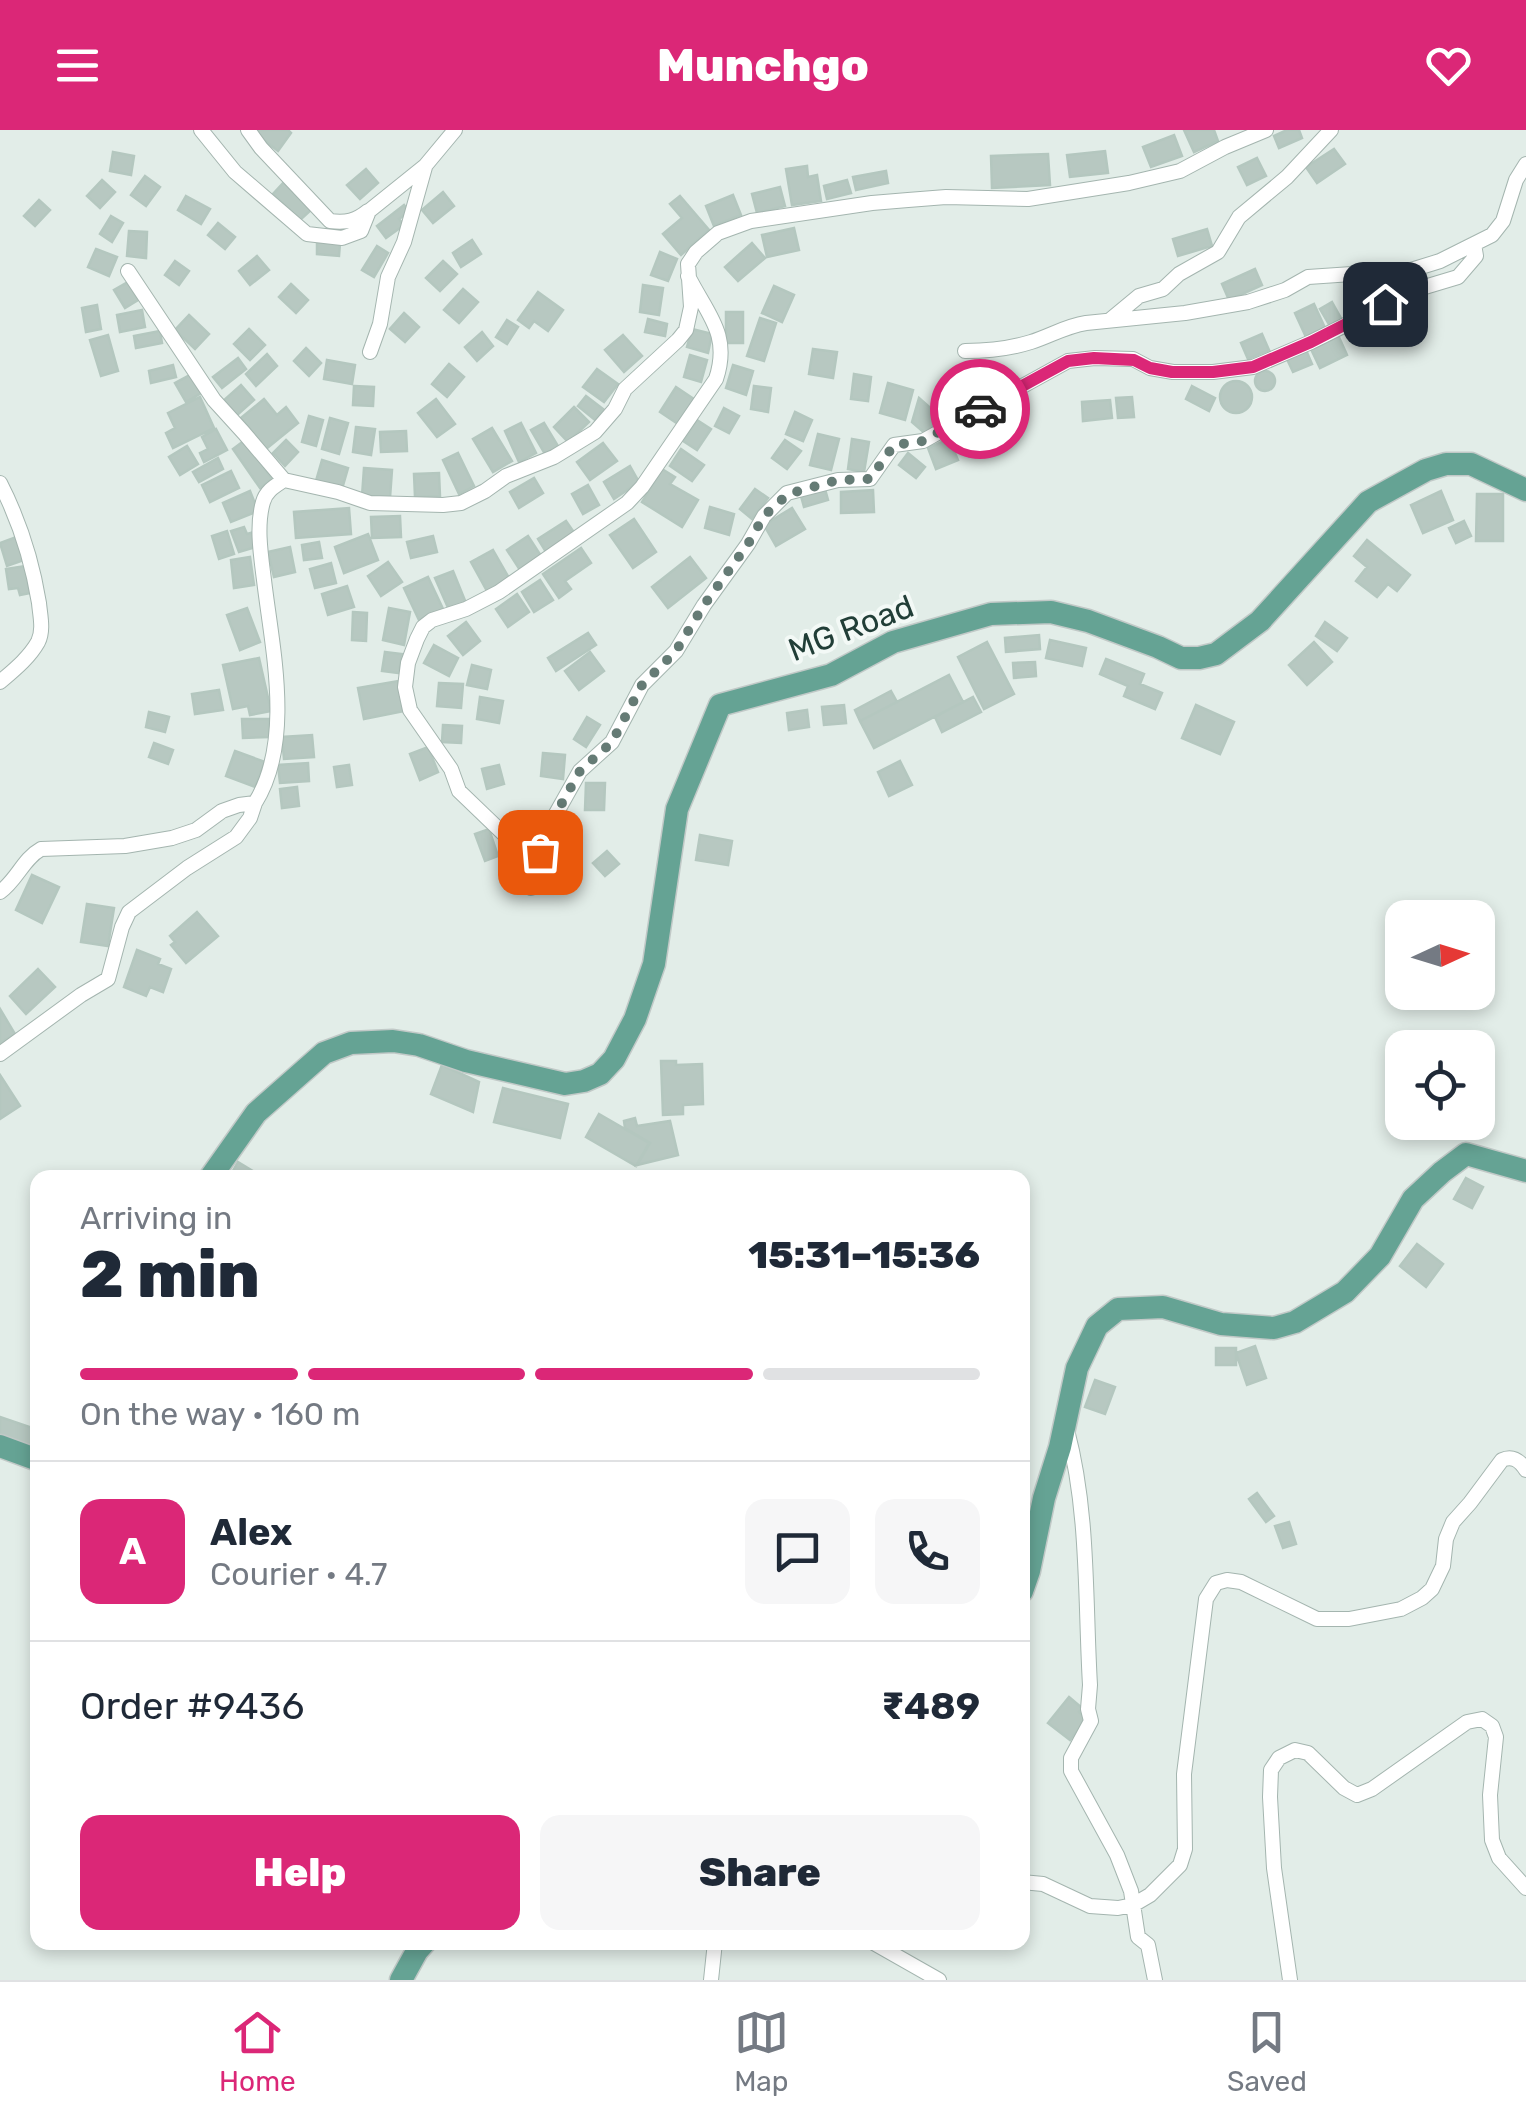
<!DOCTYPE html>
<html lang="en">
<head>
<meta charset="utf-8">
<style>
	:root { --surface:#fff; --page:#f6f6f7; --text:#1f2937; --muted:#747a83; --line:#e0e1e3; --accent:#db2777 }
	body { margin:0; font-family:Rubik,sans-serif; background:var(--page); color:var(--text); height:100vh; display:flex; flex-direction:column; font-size:38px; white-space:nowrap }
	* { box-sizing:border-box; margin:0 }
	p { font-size:32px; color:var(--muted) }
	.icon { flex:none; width:55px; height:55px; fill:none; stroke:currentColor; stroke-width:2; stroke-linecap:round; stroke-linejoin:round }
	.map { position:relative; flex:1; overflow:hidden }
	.panel { position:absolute; left:30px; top:1040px; width:1000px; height:780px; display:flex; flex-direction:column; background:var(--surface); border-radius:20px; box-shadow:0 5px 15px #0003 }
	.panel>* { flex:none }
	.needle { width:65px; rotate:86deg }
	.controls { position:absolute; left:1385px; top:770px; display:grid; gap:20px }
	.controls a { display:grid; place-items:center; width:110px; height:110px; border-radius:20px; background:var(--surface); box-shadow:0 5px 15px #0003; font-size:50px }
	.pin { position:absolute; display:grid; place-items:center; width:85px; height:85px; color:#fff; margin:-42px; border-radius:20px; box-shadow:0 5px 15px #0006 }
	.courier { position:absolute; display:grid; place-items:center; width:100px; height:100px; margin:-50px; border:8px solid #db2777; border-radius:50%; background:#fff; color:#222; box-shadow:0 2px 12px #0007 }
	.headline em { font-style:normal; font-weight:800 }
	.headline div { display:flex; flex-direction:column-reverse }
	.headline { display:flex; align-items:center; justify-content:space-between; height:170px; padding:0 50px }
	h1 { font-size:65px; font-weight:800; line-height:75px }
	.bar { display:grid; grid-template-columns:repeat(4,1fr); gap:15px 10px; align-content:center; height:120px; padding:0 50px }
	.bar i { height:12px; border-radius:8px; background:var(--line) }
	.bar .on { background:var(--accent) }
	.bar p { grid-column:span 4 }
	.line { display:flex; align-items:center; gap:25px; padding:0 50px; border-top:2px solid var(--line) }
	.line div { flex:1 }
	.round { display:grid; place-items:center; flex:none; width:105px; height:105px; border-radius:20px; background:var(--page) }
	.cta { display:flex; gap:20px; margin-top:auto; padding:20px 50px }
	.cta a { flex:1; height:115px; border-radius:20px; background:var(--accent); color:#fff; font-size:40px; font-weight:800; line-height:115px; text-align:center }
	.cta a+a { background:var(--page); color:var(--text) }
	header { display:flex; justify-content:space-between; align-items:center; height:130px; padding:0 50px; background:var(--accent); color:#fff; font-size:45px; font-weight:800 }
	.menu { display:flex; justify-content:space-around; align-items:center; height:140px; border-top:2px solid var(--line); background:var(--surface); font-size:28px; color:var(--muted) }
	.menu a { display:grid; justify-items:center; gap:5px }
	.menu .on { color:var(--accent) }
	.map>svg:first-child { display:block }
	.building { fill:#b7c8c1; stroke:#b4c7bf; stroke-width:2.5 }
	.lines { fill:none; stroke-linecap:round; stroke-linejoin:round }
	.street-casing { stroke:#a4b5af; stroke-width:16 }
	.primary-casing { stroke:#c1c9c7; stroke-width:25 }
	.street { stroke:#fff; stroke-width:14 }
	.primary { stroke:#65a394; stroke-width:22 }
	.done { stroke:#657b75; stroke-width:10; stroke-dasharray:0 18 }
	.route { stroke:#db2777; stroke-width:12 }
	.labels { text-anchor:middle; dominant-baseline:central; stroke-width:8; stroke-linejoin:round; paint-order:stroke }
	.street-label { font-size:32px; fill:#213e37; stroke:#f3f9f6 }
</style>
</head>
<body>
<header><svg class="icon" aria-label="menu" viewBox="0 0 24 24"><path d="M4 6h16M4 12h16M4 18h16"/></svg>Munchgo<svg class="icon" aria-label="heart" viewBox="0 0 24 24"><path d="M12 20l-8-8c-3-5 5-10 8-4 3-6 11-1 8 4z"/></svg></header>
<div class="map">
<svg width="1526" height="1850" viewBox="0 0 1526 1850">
	<rect width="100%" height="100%" fill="#e2ede8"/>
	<path class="building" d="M259,0H288L291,3L278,21L256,4Z
		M1184,0H1214L1218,11L1194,22Z
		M1287,0H1299L1302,8L1279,18L1274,6Z
		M1174,5L1182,26L1151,37L1143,17Z
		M1334,19L1345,34L1317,53L1306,37Z
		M1105,21L1108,43L1070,47L1067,25Z
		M113,22L134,26L131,45L110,41Z
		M1048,24L1050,55L992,58L991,26Z
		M1257,28L1266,46L1247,55L1238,37Z
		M807,36L808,47L817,45L821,71L792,75L786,39Z
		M366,39L378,53L360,69L347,55Z
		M886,41L888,53L856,60L853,47Z
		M145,46L160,57L146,76L131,65Z
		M102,50L115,62L100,78L87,66Z
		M847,50L851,63L827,69L824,56Z
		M284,52L312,79L300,90L273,64Z
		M780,57L785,76L757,83L752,64Z
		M443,62L454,76L433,93L422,80Z
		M733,65L741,85L714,96L706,76Z
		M186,66L210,79L201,94L178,80Z
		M680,66L709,100L681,125L663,104L682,88L670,74Z
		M39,70L50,80L35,96L24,86Z
		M404,75L409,82L399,89L404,95L386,108L377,96Z
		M111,86L123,93L112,112L100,104Z
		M218,93L235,107L225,119L208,105Z
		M794,98L799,120L767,127L762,105Z
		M1207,99L1212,116L1178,126L1173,109Z
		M129,101L147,102L146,128L127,126Z
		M472,110L481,124L461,137L453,123Z
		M317,111L340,113L339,126L317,124Z
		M752,113L765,128L738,151L725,137Z
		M377,116L388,123L374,147L362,140Z
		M96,119L117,127L109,146L88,137Z
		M660,122L677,129L668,151L651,145Z
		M257,126L269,140L250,155L239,141Z
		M175,131L189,141L179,155L165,145Z
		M443,131L457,144L440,161L426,148Z
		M1255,139L1262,155L1229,170L1222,154Z
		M128,152L138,170L125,178L114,160Z
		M291,154L308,170L296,183L279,167Z
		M643,155L663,158L659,185L640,182Z
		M774,156L794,165L782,192L762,183Z
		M463,159L478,172L459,193L444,180Z
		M538,162L563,180L548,201L534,191L529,198L518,190Z
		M1332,172L1342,190L1330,196L1320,179Z
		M1314,174L1325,198L1306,207L1295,183Z
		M97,175L101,199L86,202L82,178Z
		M142,180L145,197L120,202L117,185Z
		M726,182H743V213H726Z
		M404,183L419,197L405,212L390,199Z
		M189,185L209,204L195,219L175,200Z
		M760,188L776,193L764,231L747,226Z
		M648,189L667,194L665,206L645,202Z
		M507,190L518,197L507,214L496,207Z
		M249,199L265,215L250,230L234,214Z
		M692,199L712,204L708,223L687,217Z
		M160,201L162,213L136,218L134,206Z
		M482,202L493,216L477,231L465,217Z
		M1262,204L1269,220L1248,229L1241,213Z
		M108,205L118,241L101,246L90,210Z
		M623,205L642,226L624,242L605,220Z
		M1338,205L1347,225L1320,238L1311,219Z
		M306,218L321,233L309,246L294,231Z
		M813,219L837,222L833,248L809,244Z
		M1306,220L1312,234L1293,242L1287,229Z
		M267,224L277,236L256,256L246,244Z
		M690,225L707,230L701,252L684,247Z
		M238,228L246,239L222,258L213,247Z
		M327,230L355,235L352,254L324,249Z
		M449,234L464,247L447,267L432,254Z
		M173,235L176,247L151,253L149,241Z
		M733,235L753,241L746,265L726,258Z
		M983,237L987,246L995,242L1005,263L960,283L951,262L972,252L968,244Z
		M597,239L618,254L604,272L583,257Z
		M1255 251a10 10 0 1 1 20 0a10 10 0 1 1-20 0Z
		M854,244L871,247L868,271L851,269Z
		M190,245L201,263L186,272L175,253Z
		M1220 267a16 16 0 1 1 32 0a16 16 0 1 1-32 0Z
		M888,253L913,260L905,290L880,283Z
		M241,255L254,270L236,286L223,271Z
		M354,256L374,257L373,276L353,275Z
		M754,256L771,258L768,282L751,279Z
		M1192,256L1215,268L1209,281L1186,269Z
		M676,257L694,269L678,294L660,282Z
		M586,266L603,279L595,290L578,276Z
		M200,267L214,298L173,318L166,303L175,298L168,283Z
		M1132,267L1134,287L1118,288L1116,268Z
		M919,268L944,290L927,305L912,292Z
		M264,269L277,285L286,277L298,293L266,319L241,288Z
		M436,269L455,294L437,307L418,283Z
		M1110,270L1112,288L1083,291L1082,272Z
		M574,277L589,292L568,312L554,297Z
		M724,278L739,286L729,303L715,296Z
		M795,282L812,290L803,311L786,304Z
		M992,285L1003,308L969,326L957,303Z
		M309,286L323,290L316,316L302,312Z
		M330,288L348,293L339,324L322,319Z
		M697,290L711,299L697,320L683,311Z
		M521,293L536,323L519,332L505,301Z
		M544,293L558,316L545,324L531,300Z
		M356,297L375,299L371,325L353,322Z
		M492,298L512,331L493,342L473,309Z
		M216,299L227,320L204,332L200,323L208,319L202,307Z
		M406,301L407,321L381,322L380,302Z
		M818,304L839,309L831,340L810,335Z
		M852,309L869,312L864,342L848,339Z
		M949,309L958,330L936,339L928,318Z
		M245,310L272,349L260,358L233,319Z
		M286,310L298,322L285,336L273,323Z
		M785,310L801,321L787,339L772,328Z
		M603,313L617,331L590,350L577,332Z
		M187,316L198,334L180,345L169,327Z
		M681,319L704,335L692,351L670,336Z
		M458,323L474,356L459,364L443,330Z
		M908,323L925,337L916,348L899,335Z
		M218,328L223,339L199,352L193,342Z
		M322,330L348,338L342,359L316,351Z
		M630,336L639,352L614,369L604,352Z
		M364,338L392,340L390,368L362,366Z
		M662,339L675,347L670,354L698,370L682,397L642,372Z
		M231,341L239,358L210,372L202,355Z
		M439,343L440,366L415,367L414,344Z
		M534,348L543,363L519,378L510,362Z
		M588,355L599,375L583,384L572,364Z
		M755,359L768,368L752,389L740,379Z
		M825,359L828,370L804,377L801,366Z
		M873,360L874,382L841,383V362Z
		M250,361L258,381L231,392L223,373Z
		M1441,361L1453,390L1423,403L1411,375Z
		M1477,364H1503V411H1476Z
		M710,377L734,384L729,405L705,398Z
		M349,378L351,404L296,408L294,382Z
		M792,378L805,399L776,416L764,395Z
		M400,386L401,407L372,408L371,387Z
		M634,389L656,422L633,438L610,405Z
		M566,391L575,404L546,422L538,409Z
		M1464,391L1471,406L1456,413L1449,398Z
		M244,397L247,404L254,402L259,416L239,422L231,401Z
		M227,401L234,424L219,429L212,406Z
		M368,404L378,430L344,443L335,417Z
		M433,406L437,422L411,428L407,412Z
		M528,406L541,426L520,440L507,420Z
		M16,407L24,430L7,436L0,413Z
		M1367,410L1410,445L1397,461L1388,454L1377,467L1356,451L1367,437L1354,426Z
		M319,412L322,428L304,430L302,415Z
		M290,417L295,442L274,447L268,422Z
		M581,418L591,433L565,451L571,459L559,468L543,444Z
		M493,420L509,448L487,461L471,432Z
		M250,427L254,455L234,458L231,430Z
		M690,427L706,448L668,478L652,457Z
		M388,432L402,452L381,466L368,446Z
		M331,433L336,453L315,458L310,439Z
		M26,436L30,463L20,465L18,458L9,459L6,439Z
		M453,441L466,473L449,480L435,448Z
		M428,447L443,479L419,490L404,458Z
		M540,450L553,470L534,482L522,462Z
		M347,456L354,477L328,485L322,464Z
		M517,464L529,482L508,497L496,479Z
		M247,478L260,512L240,520L227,485Z
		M389,478L410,482L404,515L383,510Z
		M353,482L367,483L366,511L352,510Z
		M466,492L480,511L463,525L448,506Z
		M1325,492L1347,508L1337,521L1316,506Z
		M588,503L596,515L556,541L548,528Z
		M1039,505L1040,519L1006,522L1005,508Z
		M1050,510L1086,518L1082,536L1046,528Z
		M987,512L1014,564L984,579L958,527Z
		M1314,512L1332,532L1307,555L1289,535Z
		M434,515L458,528L449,546L424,533Z
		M385,522L402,524L399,543L382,541Z
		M590,522L604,541L579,560L565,541Z
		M259,528L271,581L250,585L248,576L233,579L223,535Z
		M1106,529L1144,544L1140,554L1162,563L1155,579L1124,566L1128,556L1100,544Z
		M1035,532L1036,546L1014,548L1013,533Z
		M472,535L491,540L487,559L467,555Z
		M949,545L963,572L874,618L860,591Z
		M399,551L404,581L364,589L358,558Z
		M439,553L463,554L461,578L437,576Z
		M219,560L223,580L195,584L192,564Z
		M891,561L897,572L860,591L855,580Z
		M480,567L503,571L499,593L477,589Z
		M973,567L981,582L942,602L935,587Z
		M844,575L846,593L824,595L822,577Z
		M1196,575L1234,592L1220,624L1182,608Z
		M807,580L809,597L789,600L787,583Z
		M149,582L169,587L165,602L146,597Z
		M587,587L600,595L586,617L574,609Z
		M242,589H269V607L243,608Z
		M443,595L462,596L461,613L442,612Z
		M312,605L314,627L284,629L282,607Z
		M154,613L173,620L168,634L149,627Z
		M428,617L438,642L420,650L410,624Z
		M235,621L265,632L255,657L226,646Z
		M543,623L565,625L563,649L541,646Z
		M900,631L912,655L889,666L878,642Z
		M308,633L309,651L280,653L278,635Z
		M349,635L352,655L337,657L334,637Z
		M499,635L504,654L487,659L482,639Z
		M586,653H605L604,680H585Z
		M297,657L299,676L282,678L280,659Z
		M489,699L498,726L485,731L475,704Z
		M700,705L732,711L728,735L696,730Z
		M607,721L619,734L605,746L593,733Z
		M32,745L59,757L42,793L16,780Z
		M87,774L114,778L108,816L81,812Z
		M197,782L218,806L186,833L171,815L175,812L170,806Z
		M137,820L160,829L158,834L171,839L163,862L150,857L146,866L124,857Z
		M38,839L55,857L26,884L10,866Z
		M0,879L15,904L0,913Z
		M661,931H676V935L702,934L703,974L683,975V984L663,985Z
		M442,935L479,952L473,982L431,964Z
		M0,945L20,976L0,989Z
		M503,958L568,974L560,1008L494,992Z
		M599,984L649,1013L636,1036L586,1007Z
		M635,988L637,996L670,991L678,1025L637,1035L650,1013L625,998L624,991Z
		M238,1032L256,1043L254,1048H229Z
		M1466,1048L1483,1057L1472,1078L1454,1069Z
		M1417,1114L1443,1134L1426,1157L1400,1136Z
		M1255,1216L1266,1248L1247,1255L1236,1223Z
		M1216,1218H1236V1235H1216Z
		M1095,1250L1115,1257L1105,1284L1085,1277Z
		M0,1287L38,1300V1319L0,1306Z
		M1257,1363L1274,1386L1266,1392L1249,1369Z
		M1289,1392L1296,1414L1283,1418L1275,1396Z
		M1069,1567L1082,1578L1079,1582L1087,1589L1070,1610L1048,1593Z"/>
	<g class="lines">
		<g class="street-casing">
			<path id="street" d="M201,0L235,42L307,104L342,108L361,101L369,81L425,36L455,0
				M248,0L261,18L330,91C346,93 356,91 368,81
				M128,141L214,270L244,303L284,350
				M688,146C707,184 731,204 716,249L642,357L627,373L499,462L466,479L432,490L423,497L417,509L408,533L405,557L410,580L451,639L459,661L510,710L519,750L531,758L537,756L540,748L538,732L544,705L580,641L612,612L642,555L676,521L704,475L748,414L764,386L787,363L838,350L870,349L894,315L923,311L1068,231L1095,228L1133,229L1150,238L1173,242H1213L1253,237L1311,212L1418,159L1458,147L1476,126L1474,114
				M1110,190L1139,166L1163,159L1179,144L1218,122L1239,87L1287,47L1331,0
				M965,221C988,221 1009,219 1031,212C1050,206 1066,196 1086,193L1185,183L1248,172L1285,160L1308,147L1411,140L1440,131L1492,105L1503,91L1516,50L1526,34
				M370,222L380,194L388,147L404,112L425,37
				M0,353C20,392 32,430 39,473C40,485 44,500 38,512C29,528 14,540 0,552
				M0,762C17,750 23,729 41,719L125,716L172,708L196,700L222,681L239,675L255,673C294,611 272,518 264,450C261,426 256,396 263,372C266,361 275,356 284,350L338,362L370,373L443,375L461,373L485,361L506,346L554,327L595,302L615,279L625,259L678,210L686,200L691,177L688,134L696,122L718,103L751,91L872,73L908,70L946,67L1028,69L1129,53L1180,41L1225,17L1266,0
				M0,924L81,865L108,849L122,797L129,782L187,738L236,707L250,688L255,673
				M1067,1300C1089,1382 1085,1471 1090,1555L1088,1579L1091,1591L1071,1628V1641L1117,1725L1131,1761L1138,1807L1148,1815L1155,1850
				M1022,1752L1043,1754L1090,1776L1118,1778L1133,1775L1150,1765L1180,1735L1185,1719L1184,1644L1206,1469L1216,1453L1227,1450L1241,1452L1317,1489H1349L1401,1479L1422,1468L1432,1459L1443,1436L1446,1409L1453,1392L1470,1373L1502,1330C1513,1325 1520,1331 1526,1340
				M872,1812L939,1850
				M711,1850L715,1812
				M1290,1850L1274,1738L1270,1667L1271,1640L1279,1628L1295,1620L1308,1623L1344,1658L1357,1665L1372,1659L1467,1592L1482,1589L1492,1596L1496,1607L1490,1665L1492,1710L1499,1728L1526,1758"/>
		</g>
		<g class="primary-casing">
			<path id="primary" d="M210,1048L256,983L324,923L351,913L393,911L419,915L466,931L565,954L584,951L600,944L614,929L635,889L654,834L677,679L720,575L831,545L893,512L991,484L1051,482L1088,491L1158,517L1181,528H1199L1216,524L1260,491L1368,372L1426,340L1446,334H1471L1526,360
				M0,1316L38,1330
				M1022,1461L1029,1441L1044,1368L1060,1317L1077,1238L1097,1196L1118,1179L1163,1177L1221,1194L1274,1198L1295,1192L1345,1162L1380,1126L1413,1069L1442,1042L1466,1024L1526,1041
				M401,1850L417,1821L425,1812"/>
		</g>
		<use href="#street" class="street"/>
		<use href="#primary" class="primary"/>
	</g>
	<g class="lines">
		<path class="done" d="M540,722L544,705L580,641L612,612L642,555L676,521L704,475L748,414L764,386L788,364L838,350L870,349L894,315L923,311L980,279"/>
		<path class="route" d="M980,279L1068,231L1094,228L1134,230L1150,238L1172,242H1213L1253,237L1311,212L1385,174"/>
	</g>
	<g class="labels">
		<g class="street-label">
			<text transform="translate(851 498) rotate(-21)">MG Road</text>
		</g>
	</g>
</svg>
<div class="controls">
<a><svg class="needle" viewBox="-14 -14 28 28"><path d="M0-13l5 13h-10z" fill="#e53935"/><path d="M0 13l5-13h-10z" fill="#747a83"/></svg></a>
<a><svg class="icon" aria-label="locate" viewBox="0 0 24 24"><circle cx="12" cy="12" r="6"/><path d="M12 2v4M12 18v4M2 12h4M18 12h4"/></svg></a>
</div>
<div class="pin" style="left:540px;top:722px;background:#ea580c"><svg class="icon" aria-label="bag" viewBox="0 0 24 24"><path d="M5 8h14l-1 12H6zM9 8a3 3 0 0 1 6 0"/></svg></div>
<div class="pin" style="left:1385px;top:174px;background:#1f2937"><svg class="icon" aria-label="home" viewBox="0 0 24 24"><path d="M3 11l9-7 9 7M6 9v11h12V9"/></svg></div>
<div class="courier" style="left:980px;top:279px"><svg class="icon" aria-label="car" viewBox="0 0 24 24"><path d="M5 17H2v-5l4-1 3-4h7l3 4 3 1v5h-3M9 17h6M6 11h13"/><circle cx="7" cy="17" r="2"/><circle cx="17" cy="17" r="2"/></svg></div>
<section class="panel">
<div class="headline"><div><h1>2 min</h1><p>Arriving in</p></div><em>15:31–15:36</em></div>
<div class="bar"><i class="on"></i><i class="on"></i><i class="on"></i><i></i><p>On the way · 160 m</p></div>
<div class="line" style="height:180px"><b class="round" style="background:var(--accent);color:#fff">A</b><div><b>Alex</b><p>Courier · 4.7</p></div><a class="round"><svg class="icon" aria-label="chat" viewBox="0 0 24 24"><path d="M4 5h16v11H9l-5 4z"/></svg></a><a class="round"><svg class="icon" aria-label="phone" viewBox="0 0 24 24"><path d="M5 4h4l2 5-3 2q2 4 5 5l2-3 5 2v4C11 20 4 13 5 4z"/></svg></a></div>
<div class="line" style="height:130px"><div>Order #9436</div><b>₹489</b></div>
<div class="cta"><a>Help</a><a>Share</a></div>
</section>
</div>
<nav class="menu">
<a class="on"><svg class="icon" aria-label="home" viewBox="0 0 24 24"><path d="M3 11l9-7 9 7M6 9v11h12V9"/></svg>Home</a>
<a><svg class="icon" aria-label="map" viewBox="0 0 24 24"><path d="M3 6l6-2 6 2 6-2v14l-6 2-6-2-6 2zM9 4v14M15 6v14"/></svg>Map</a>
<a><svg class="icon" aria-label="saved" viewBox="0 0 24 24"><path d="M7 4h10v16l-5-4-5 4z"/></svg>Saved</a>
</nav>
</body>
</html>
